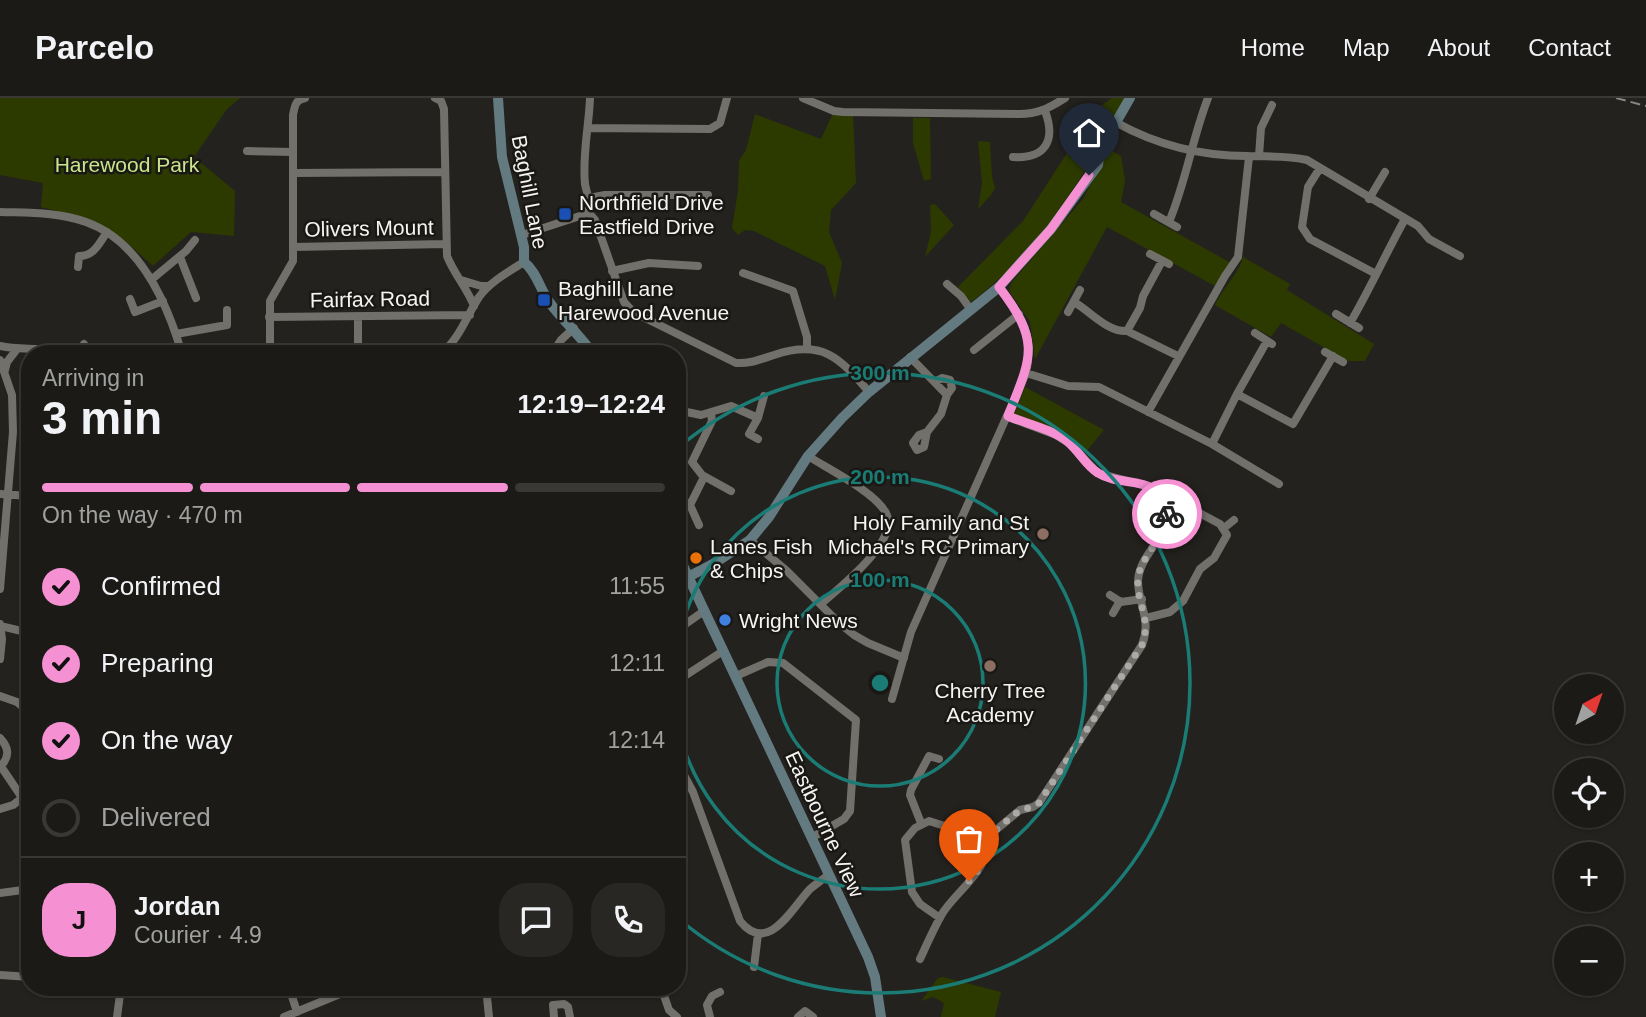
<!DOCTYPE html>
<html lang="en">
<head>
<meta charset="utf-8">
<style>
	:root { --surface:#1b1a16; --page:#282723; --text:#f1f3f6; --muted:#a0a1a1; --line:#393835; --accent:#f591d3 }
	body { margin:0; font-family:Helvetica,sans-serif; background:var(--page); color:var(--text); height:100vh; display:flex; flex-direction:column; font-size:26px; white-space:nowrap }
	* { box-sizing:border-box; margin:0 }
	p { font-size:23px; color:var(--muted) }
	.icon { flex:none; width:38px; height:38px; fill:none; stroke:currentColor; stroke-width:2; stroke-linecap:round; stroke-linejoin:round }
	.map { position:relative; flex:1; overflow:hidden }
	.side { position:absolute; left:21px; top:247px; width:665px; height:651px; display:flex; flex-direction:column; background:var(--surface); border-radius:28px; box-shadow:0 2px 5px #0004,0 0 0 2px var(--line) }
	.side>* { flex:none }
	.needle { width:46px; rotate:40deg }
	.buttons { position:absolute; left:1554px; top:576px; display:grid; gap:14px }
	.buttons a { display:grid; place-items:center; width:70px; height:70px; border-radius:50%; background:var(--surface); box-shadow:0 2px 5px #0004,0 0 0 2px var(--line); font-size:35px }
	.pin { position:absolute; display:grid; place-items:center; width:60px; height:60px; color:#fff; margin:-72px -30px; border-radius:50% 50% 50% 0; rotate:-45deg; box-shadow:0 0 7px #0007 }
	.pin .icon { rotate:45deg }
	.courier { position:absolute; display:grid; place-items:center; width:70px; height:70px; margin:-35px; border:5px solid #f591d3; border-radius:50%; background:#fff; color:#222; box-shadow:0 2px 9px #0007 }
	.head em { font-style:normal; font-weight:800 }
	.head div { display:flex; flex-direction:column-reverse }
	.head { display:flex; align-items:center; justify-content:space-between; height:119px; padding:0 21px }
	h1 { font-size:46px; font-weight:800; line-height:52px }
	.bar { display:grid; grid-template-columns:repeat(4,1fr); gap:10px 7px; align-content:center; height:84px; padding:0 21px }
	.bar i { height:9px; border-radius:5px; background:var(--line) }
	.bar .current { background:var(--accent) }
	.bar p { grid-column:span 4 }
	.line { display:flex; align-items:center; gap:18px; padding:0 21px; border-top:2px solid var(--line) }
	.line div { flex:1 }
	.round { display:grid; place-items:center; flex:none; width:74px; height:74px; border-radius:28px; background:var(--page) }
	ol { padding:0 21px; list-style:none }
	li { display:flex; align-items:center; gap:21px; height:77px }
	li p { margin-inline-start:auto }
	li .icon { padding:7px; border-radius:50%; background:var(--accent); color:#111; stroke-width:4 }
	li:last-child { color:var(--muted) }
	li i { width:38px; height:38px; border:4px solid var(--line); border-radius:50% }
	header { display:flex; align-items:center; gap:42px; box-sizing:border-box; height:98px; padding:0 35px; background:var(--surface); border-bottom:2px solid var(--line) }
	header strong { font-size:33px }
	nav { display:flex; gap:38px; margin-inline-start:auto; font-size:24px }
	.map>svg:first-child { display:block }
	.green { fill:#2c3a00 }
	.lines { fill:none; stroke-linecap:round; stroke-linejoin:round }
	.street { stroke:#72706b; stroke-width:8 }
	.secondary { stroke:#637a81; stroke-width:10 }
	.rail { stroke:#898784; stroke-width:2; stroke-dasharray:10 5; stroke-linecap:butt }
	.done { stroke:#acaaa8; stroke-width:7; stroke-dasharray:0 12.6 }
	.route { stroke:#f591d3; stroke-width:9 }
	.ring { fill:none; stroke:#1a7c75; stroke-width:3.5 }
	.transit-dot { fill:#1a4fb4; stroke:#1a1815; stroke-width:2.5 }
	.education-dot { fill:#8d6e63; stroke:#1a1815; stroke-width:2.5 }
	.food-dot { fill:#e8710a; stroke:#1a1815; stroke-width:2.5 }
	.shop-dot { fill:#3f7fe0; stroke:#1a1815; stroke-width:2.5 }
	.labels { text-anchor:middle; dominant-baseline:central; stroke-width:5; stroke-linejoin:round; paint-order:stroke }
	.park-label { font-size:21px; fill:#c8e58a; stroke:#1a1815 }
	.street-label { font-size:21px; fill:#f5f4f2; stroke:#1a1815 }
	.poi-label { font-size:21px; fill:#f5f4f2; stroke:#1a1815; text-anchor:start }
	.centre { fill:#1a7c75; stroke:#1a1815; stroke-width:3.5 }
	.ring-label { font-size:21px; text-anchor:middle; font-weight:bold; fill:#1a7c75; stroke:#1a1815; stroke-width:5; stroke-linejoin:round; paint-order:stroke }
</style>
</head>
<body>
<header>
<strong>Parcelo</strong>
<nav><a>Home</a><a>Map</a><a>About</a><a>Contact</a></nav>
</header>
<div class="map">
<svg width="1646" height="919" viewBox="0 0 1646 919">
	<rect width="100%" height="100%" fill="#24221e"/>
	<path class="green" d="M0,0H240L227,11L194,59L235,93L234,138L191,134L153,168L123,141L97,124L41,109L43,85L0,77Z
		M1112,0H1125C1084,79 1043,150 971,204L958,189L1023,123L1080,35L1068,28L1079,24Z
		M834,13L853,15L856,85L831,112L829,134L842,165L835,202L825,168L754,133L745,132L738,137L732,130L738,93L739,63L746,52L755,16L821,41Z
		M913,20H930L931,81L924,83L913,45Z
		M978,43L990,44L992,78L995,90L991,97L978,111L982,85Z
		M1109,51L1121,58L1125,83L1121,104L1231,165L1215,188L1107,129L1035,261L1030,224L1009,193L1011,185L1083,101Z
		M935,106L954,127L925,159L931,134L930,107Z
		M1243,159L1290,186L1287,192L1374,246L1365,263H1348L1281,225L1271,239L1215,207C1222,192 1241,172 1243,159Z
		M1025,289L1104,332L1085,355L1063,333L1014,316Z
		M943,879L1001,894L995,919H941L944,905L933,899L921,903L938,880Z"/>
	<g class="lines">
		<path class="street" d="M435,0L441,3L444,11L447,158C454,176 467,190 474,208
			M803,0L834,13L843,14L1019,16C1038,16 1049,10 1065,0
			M1117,25C1157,47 1202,58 1247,58C1267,59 1287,57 1307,62L1418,128L1429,141L1460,158
			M588,30L710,31L720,25L727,0
			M247,53L293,54
			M1259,58L1261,30L1272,7
			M1013,59C1046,61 1056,42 1045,13
			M1320,70L1308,89L1302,129L1310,141L1376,176
			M293,75L445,74
			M589,100L605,97H708
			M1369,101L1385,74
			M587,113L595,122L624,204L633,214L736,265C750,266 761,261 774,257C822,241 839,259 869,294
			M0,114C29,115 58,114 86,124C140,143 167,204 182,256
			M1154,116L1177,129
			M1169,124C1186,84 1192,41 1208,0
			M522,137L583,117C594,108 587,98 585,86C582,58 589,28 590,0
			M293,149L445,146
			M1150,156L1169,166
			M180,159L196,200
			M78,169L79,158C94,158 99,146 107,134
			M612,173L649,165L698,168
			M743,175L793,193L807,239V250
			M151,182L186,153L195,142
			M461,182L481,188H489
			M947,186L961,198L971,212
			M130,201L135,214L163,203
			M1074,204C1090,213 1107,234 1127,233L1178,258
			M1068,214L1080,192
			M1336,216L1359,230
			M269,219L470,217
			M358,219V256
			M1350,225C1370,191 1386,155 1405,121
			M1127,233L1140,210L1143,198L1162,163
			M1255,235L1272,246
			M176,236L227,227V212
			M0,248C22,253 44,248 65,256
			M974,252L1019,216
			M1325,254L1343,264
			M76,256L84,246
			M270,256V203L293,163V17C295,8 295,2 305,0
			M441,256C460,240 466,219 479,199C490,184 508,174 524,164
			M552,256L561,242L574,230
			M910,259L947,297L941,316L927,334L924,349L917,352L913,345L919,337L927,334
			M0,262L12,297L13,334L0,491
			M5,272L7,264L17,251
			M1026,275L1068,288L1099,289L1107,293L1212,346L1279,386
			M935,284L942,280L950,282L952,290L947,297
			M1237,296L1293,326L1333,258
			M677,312L701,317L731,308L758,320L764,298
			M1148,314L1225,178L1238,159L1249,59
			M711,315L712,323L692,364L702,377L731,393
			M758,320L749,336L758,341
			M1212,346L1237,296L1267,243
			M808,358C828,371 875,394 886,415C901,442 839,490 821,506
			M0,396L30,398
			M683,403L690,407L699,427
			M690,407L704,379
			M1224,430L1234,422
			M750,442L787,473L839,525L854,537L868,545L904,560
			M1110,497L1121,504L1142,501
			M1113,515L1120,503
			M1146,520L1170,514L1183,503L1200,471L1214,460L1227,437L1220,426L1190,410L1166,411
			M0,526L2,541L0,561
			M0,528L30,535
			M677,532L704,513
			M736,578L768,564L783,565L856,622L850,713L844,721L811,740
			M677,583L723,553
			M0,598L17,604L30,615
			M892,601L911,534L1026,275C1035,237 1021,218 999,189
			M0,640C9,650 10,658 1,668
			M677,664L693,694L740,823C768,858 792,810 810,791C816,786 822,782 828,777
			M0,667L23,701
			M0,711L13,707L30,694
			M921,725L910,697L911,692L929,658L939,661
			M0,795L30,791
			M940,820L920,806L912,794L905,742L915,730L929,723L985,741
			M920,861C927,846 934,830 942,816C955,794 994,769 985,741L1020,712L1033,709L1039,705L1142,547C1152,521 1138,507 1138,483C1139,449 1191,428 1154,390L1098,375L1069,345L1056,337L1008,319
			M754,869L758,836
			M0,877L30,879
			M289,889L297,914
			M486,889L489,919
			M661,889L669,912L677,919
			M117,919L121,889
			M284,919L357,889
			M554,919L553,907L564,906L568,909L570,919
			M710,919L707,907L712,898L720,894
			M798,919L805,913L813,919"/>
		<path class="secondary" d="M498,0L502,59L524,149V164C537,174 540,192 550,205C563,223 580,237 593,256
			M677,455L868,859L875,879L881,919
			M688,479L713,466L750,442L769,419L808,358L842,320L869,294L999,189L1051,131L1098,67L1100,52L1130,0"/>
		<path class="rail" d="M1616,0L1646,8"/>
	</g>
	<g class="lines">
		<path class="done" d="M969,783C980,771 991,758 985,741L1020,712L1033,709L1039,705L1142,547C1152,520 1136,506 1138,481C1140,458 1165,442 1167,416"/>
		<path class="route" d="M1089,77L1051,131L999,189C1041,244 1032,258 1008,318C1027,326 1052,331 1068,344C1079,353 1086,368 1098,375C1123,391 1161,373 1167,416"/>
	</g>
	<g class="ring">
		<circle cx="880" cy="585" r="103"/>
		<path d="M677 547A206 206 0 1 1 677 623"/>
		<path d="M679 349A310 310 0 1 1 679 821"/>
	</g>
	<g class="transit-dot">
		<rect x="558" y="109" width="14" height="14" rx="3.5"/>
		<rect x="537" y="195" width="14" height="14" rx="3.5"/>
	</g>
	<g class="education-dot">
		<circle cx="1043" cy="436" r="7"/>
		<circle cx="990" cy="568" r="7"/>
	</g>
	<circle class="food-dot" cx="696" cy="460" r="7"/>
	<circle class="shop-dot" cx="725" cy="522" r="7"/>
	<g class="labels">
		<g class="park-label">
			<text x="127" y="66">Harewood Park</text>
		</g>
		<g class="street-label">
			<text transform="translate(530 94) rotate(79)">Baghill Lane</text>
			<text transform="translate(369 130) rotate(-1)">Olivers Mount</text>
			<text transform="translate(370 201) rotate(-1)">Fairfax Road</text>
			<text transform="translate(825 726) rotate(65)">Eastbourne View</text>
		</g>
		<g class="poi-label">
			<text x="579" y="104">Northfield Drive<tspan x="579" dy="24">Eastfield Drive</tspan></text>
			<text x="558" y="190">Baghill Lane<tspan x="558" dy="24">Harewood Avenue</tspan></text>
			<text x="1029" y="424" text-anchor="end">Holy Family and St<tspan x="1029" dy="24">Michael's RC Primary</tspan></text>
			<text x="710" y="448">Lanes Fish<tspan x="710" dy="24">&amp; Chips</tspan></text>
			<text x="739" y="522">Wright News</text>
			<text x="990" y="592" text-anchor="middle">Cherry Tree<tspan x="990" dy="24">Academy</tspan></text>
		</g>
	</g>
	<circle cx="880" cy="585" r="10" class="centre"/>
	<g class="ring-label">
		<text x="880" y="282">300 m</text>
		<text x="880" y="386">200 m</text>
		<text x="880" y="489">100 m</text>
	</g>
</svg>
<div class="buttons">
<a><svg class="needle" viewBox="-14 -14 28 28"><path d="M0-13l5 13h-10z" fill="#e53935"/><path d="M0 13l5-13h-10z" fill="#a0a1a1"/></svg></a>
<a><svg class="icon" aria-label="locate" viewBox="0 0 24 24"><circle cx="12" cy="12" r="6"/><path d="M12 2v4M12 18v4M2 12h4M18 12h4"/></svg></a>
<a>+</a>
<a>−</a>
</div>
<div class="pin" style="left:969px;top:783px;background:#ea580c"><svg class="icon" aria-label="bag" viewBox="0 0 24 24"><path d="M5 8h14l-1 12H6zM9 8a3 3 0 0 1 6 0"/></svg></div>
<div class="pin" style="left:1089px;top:77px;background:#1f2937"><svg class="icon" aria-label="home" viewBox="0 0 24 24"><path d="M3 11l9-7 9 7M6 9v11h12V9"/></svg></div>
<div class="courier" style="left:1167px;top:416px"><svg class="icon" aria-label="bike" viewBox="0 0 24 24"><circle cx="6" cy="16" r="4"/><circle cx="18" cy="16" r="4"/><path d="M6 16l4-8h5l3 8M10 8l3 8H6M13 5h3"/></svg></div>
<section class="side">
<div class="head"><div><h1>3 min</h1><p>Arriving in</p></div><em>12:19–12:24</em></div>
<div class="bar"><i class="current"></i><i class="current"></i><i class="current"></i><i></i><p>On the way · 470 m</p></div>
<ol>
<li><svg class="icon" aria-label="check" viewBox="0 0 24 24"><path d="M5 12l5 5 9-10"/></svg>Confirmed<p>11:55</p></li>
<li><svg class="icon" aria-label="check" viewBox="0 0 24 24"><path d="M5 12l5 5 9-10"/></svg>Preparing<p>12:11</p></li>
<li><svg class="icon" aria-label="check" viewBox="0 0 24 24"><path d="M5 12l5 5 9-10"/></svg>On the way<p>12:14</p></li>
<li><i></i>Delivered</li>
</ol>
<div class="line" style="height:126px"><b class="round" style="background:var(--accent);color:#111">J</b><div><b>Jordan</b><p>Courier · 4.9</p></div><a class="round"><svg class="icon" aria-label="chat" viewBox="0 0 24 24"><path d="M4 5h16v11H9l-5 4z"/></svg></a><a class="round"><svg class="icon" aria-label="phone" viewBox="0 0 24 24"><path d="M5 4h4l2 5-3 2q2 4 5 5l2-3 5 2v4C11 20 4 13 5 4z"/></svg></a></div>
</section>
</div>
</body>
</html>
